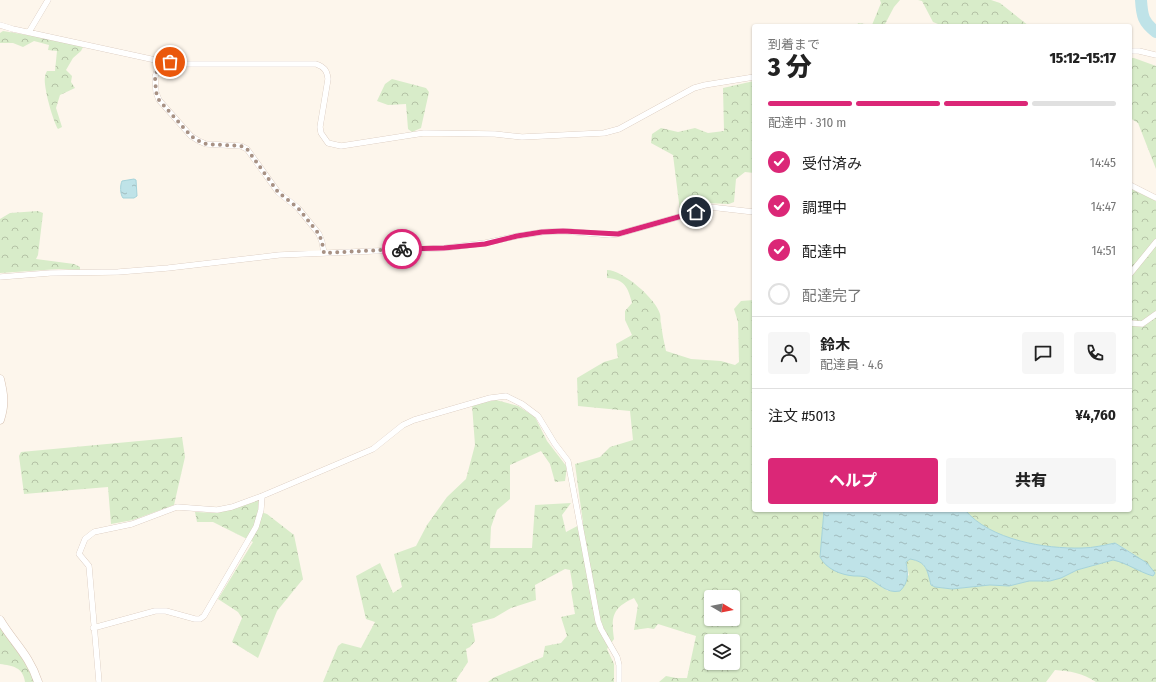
<!DOCTYPE html>
<html lang="ja">
<head>
<meta charset="utf-8">
<style>
	:root { --surface:#fff; --page:#f6f6f6; --text:#222; --muted:#767676; --line:#e0e0e0; --accent:#db2777 }
	body { margin:0; font-family:"Fira Sans Condensed","Noto Sans JP",sans-serif; background:var(--page); color:var(--text); height:100vh; display:flex; flex-direction:column; font-size:15px; white-space:nowrap }
	* { box-sizing:border-box; margin:0 }
	p { font-size:13px; color:var(--muted) }
	.icon { flex:none; width:22px; height:22px; fill:none; stroke:currentColor; stroke-width:2; stroke-linecap:round; stroke-linejoin:round }
	.map { position:relative; flex:1; overflow:hidden }
	.side { position:absolute; left:752px; top:24px; width:380px; height:488px; display:flex; flex-direction:column; background:var(--surface); border-radius:4px; box-shadow:0 1px 3px #0004 }
	.side>* { flex:none }
	.needle { width:26px; rotate:100deg }
	.fabs { position:absolute; left:704px; top:590px; display:grid; gap:8px }
	.fabs a { display:grid; place-items:center; width:36px; height:36px; border-radius:4px; background:var(--surface); box-shadow:0 1px 3px #0004; font-size:20px }
	.pin { position:absolute; display:grid; place-items:center; width:34px; height:34px; color:#fff; margin:-17px; border:2px solid #fff; border-radius:50%; box-shadow:0 1px 4px #0007 }
	.courier { position:absolute; display:grid; place-items:center; width:40px; height:40px; margin:-20px; border:3px solid #db2777; border-radius:50%; background:#fff; color:#222; box-shadow:0 1px 5px #0007 }
	.headline em { font-style:normal; font-weight:800 }
	.headline div { display:flex; flex-direction:column-reverse }
	.headline { display:flex; align-items:center; justify-content:space-between; height:68px; padding:0 16px }
	h1 { font-size:26px; font-weight:800; line-height:30px }
	.bar { display:grid; grid-template-columns:repeat(4,1fr); gap:6px 4px; align-content:center; height:48px; padding:0 16px }
	.bar i { height:5px; border-radius:3px; background:var(--line) }
	.bar .active { background:var(--accent) }
	.bar p { grid-column:span 4 }
	.line { display:flex; align-items:center; gap:10px; padding:0 16px; border-top:1px solid var(--line) }
	.line div { flex:1 }
	.round { display:grid; place-items:center; flex:none; width:42px; height:42px; border-radius:4px; background:var(--page) }
	ol { padding:0 16px; list-style:none }
	li { display:flex; align-items:center; gap:12px; height:44px }
	li p { margin-inline-start:auto }
	li .icon { padding:4px; border-radius:50%; background:var(--accent); color:#fff; stroke-width:4 }
	li:last-child { color:var(--muted) }
	li i { width:22px; height:22px; border:2px solid var(--line); border-radius:50% }
	.action { display:flex; gap:8px; margin-top:auto; padding:8px 16px }
	.action a { flex:1; height:46px; border-radius:4px; background:var(--accent); color:#fff; font-size:16px; font-weight:800; line-height:46px; text-align:center }
	.action a+a { background:var(--page); color:var(--text) }
	.map>svg:first-child { display:block }
	.forest { fill:url(#forest-crowns); fill-rule:evenodd }
	.water { fill:url(#water-ripples); stroke:#a5d3da }
	.lines { fill:none; stroke-linecap:round; stroke-linejoin:round }
	.river { stroke:#bfe3e8; stroke-width:12 }
	.minor-casing { stroke:#d1beb0; stroke-width:6 }
	.secondary-casing { stroke:#d6c0b0; stroke-width:9 }
	.minor { stroke:#fff; stroke-width:5.5 }
	.secondary { stroke:#fff; stroke-width:8 }
	.done { stroke:#a89285; stroke-width:4; stroke-dasharray:0 7.2 }
	.route { stroke:#db2777; stroke-width:5 }
</style>
</head>
<body>
<div class="map">
<svg width="1156" height="682" viewBox="0 0 1156 682">
	<defs>
		<pattern id="forest-crowns" width="20" height="18" patternUnits="userSpaceOnUse"><rect width="20" height="18" fill="#d8ecc9"/><path d="M2 6a3 3 0 1 1 6 0M12 15a3 3 0 1 1 6 0" fill="none" stroke="#b4c2a5"/></pattern>
		<pattern id="water-ripples" width="26" height="14" patternUnits="userSpaceOnUse"><rect width="26" height="14" fill="#bfe3e8"/><path d="M2 4q2-2 4 0t4 0M15 11q2-2 4 0t4 0" fill="none" stroke="#a0bbbe"/></pattern>
	</defs>
	<rect width="100%" height="100%" fill="#fdf6ec"/>
	<path class="forest" d="M880,0H900L894,7L884,26H857L858,23L872,25L881,3Z
		M918,0H991L1000,3L1029,26H943L933,22L922,1Z
		M3,31L45,38L83,47L81,51L73,58L66,70L72,76L71,82L75,88L60,95L56,108L62,127L58,129C53,121 43,86 45,77C45,75 46,73 47,71H55L57,51L48,50L49,45L34,41L23,47L13,43H0V33Z
		M1130,58H1134L1156,66V169L1138,123L1130,118Z
		M392,79L426,88L429,92L421,128L412,132L408,129L406,104L388,105L377,101L385,84Z
		M754,81V173L745,172L736,179L734,202L729,204L707,203L680,211L673,155L651,143L652,134L661,128L678,132L695,128L708,133L724,131L723,88Z
		M1130,188L1156,201V682H1096C1083,673 1069,671 1055,670L1046,682H659L666,676L676,678H687L696,636L658,624L654,629L648,628L634,630L638,605L634,598C612,608 611,617 614,639L607,649L614,664V682H488L493,678L543,657L545,646L561,643L567,636L561,617L575,614L571,591L573,588L570,570L565,569L535,585L536,600L511,608L494,618L472,624L475,641L470,647L466,649L468,662L456,680L457,682H323L338,646L342,643L361,648L375,622L366,619L356,576L380,563L393,593L402,587L394,554L416,546L427,525L447,497L466,479L475,445L472,405L496,400L518,406L535,417L547,441L567,467L565,481L555,482L550,464L541,451L510,465V499L497,510L491,527L490,548H532L535,505L571,503L562,515L566,532L583,523L575,464L600,457L610,447L633,440L630,411L578,406L577,378L604,362L618,358L616,344L632,335L625,320V311L632,303C628,288 625,279 607,278V270C623,270 656,299 660,314C661,317 660,321 661,323C662,333 664,342 666,351L691,359L721,361L735,365L739,362L738,322L734,309L741,301L754,300V510H824L820,557L854,576H864L878,584L888,591L909,575L906,562L910,559C927,562 927,570 931,585L935,587L952,589L990,585L1009,586L1029,581H1050L1061,578L1077,570L1113,560L1119,561L1135,555L1115,543C1105,545 1093,548 1082,548C1045,549 990,540 965,510H1130ZM711,597H733V619H711ZM711,641H733V663H711Z
		M38,211L43,213L38,255L36,259L74,264L80,267V270L59,269L0,273V219L10,213Z
		M182,437L185,457L174,505L133,520L111,524L108,487L24,494L19,456L21,452Z
		M255,499L259,500L258,511L267,514L294,535L303,579L277,611L258,658L232,642L242,618L238,612L218,599L253,542L213,522H197L195,512L218,513Z
		M0,628L32,672L34,682H25C23,667 13,666 0,664Z"/>
	<path class="water" d="M134,179L136,180L137,196L134,198H123C120,194 120,185 122,181Z
		M824,510H965C990,540 1045,549 1082,548C1093,548 1105,545 1115,543L1147,563L1155,573L1153,576C1139,572 1127,563 1113,560L1077,570L1061,578L1050,581H1029L1009,586L990,585L952,589L935,587L931,585C927,570 927,562 910,559L906,562C908,574 909,582 900,591C886,594 879,583 866,577C862,576 858,576 854,576C841,575 826,569 820,557Z"/>
	<g class="lines">
		<path class="river" d="M1141,0C1142,16 1143,22 1156,32"/>
		<g class="minor-casing">
			<path id="minor" d="M0,25L13,29L160,61L180,64H316C324,67 327,70 328,79L320,127L321,133L328,143L341,146L424,133L495,134L522,137L604,133L619,129L694,88L705,85L754,77
				M29,32L48,0
				M1130,51H1139L1156,55
				M160,61L155,77L156,92L159,100L191,136L199,141L206,144L241,146L247,149L278,192L298,208L319,234L322,242L324,253
				M1130,185L1156,198
				M1130,274L1156,242
				M0,277L50,273L118,272L168,268L279,255L445,248L485,243L517,236L543,232L563,231L610,235L618,234L696,212L710,207L754,212
				M1130,323L1142,324L1156,314
				M93,628L155,611H166L195,619H200L204,616L256,527L261,510L262,496
				M99,682L89,566L79,554L85,539L94,532L132,524L177,507L217,510L232,507L262,496L373,449L403,425L414,420L490,398L506,396L522,404L538,416L555,444L568,461L598,621L601,629L617,657L619,665V682"/>
		</g>
		<g class="secondary-casing">
			<path id="secondary" d="M0,379C4,395 5,405 0,420
				M0,620C13,642 30,656 38,682"/>
		</g>
		<use href="#minor" class="minor"/>
		<use href="#secondary" class="secondary"/>
	</g>
	<g class="lines">
		<path class="done" d="M170,62L160,61L155,77L156,92L159,100L191,136L199,141L206,144L241,146L247,149L278,192L298,208L319,234L322,242L324,253L402,249"/>
		<path class="route" d="M402,249L444,248L485,244L517,236L542,232L563,231L618,234L696,212"/>
	</g>
</svg>
<div class="fabs">
<a><svg class="needle" viewBox="-14 -14 28 28"><path d="M0-13l5 13h-10z" fill="#e53935"/><path d="M0 13l5-13h-10z" fill="#767676"/></svg></a>
<a><svg class="icon" aria-label="layers" viewBox="0 0 24 24"><path d="M12 4l9 5-9 5-9-5zM3 14l9 5 9-5"/></svg></a>
</div>
<div class="pin" style="left:170px;top:62px;background:#ea580c"><svg class="icon" aria-label="bag" viewBox="0 0 24 24"><path d="M5 8h14l-1 12H6zM9 8a3 3 0 0 1 6 0"/></svg></div>
<div class="pin" style="left:696px;top:212px;background:#1f2937"><svg class="icon" aria-label="home" viewBox="0 0 24 24"><path d="M3 11l9-7 9 7M6 9v11h12V9"/></svg></div>
<div class="courier" style="left:402px;top:249px"><svg class="icon" aria-label="bike" viewBox="0 0 24 24"><circle cx="6" cy="16" r="4"/><circle cx="18" cy="16" r="4"/><path d="M6 16l4-8h5l3 8M10 8l3 8H6M13 5h3"/></svg></div>
<section class="side">
<div class="headline"><div><h1>3 分</h1><p>到着まで</p></div><em>15:12–15:17</em></div>
<div class="bar"><i class="active"></i><i class="active"></i><i class="active"></i><i></i><p>配達中 · 310 m</p></div>
<ol>
<li><svg class="icon" aria-label="check" viewBox="0 0 24 24"><path d="M5 12l5 5 9-10"/></svg>受付済み<p>14:45</p></li>
<li><svg class="icon" aria-label="check" viewBox="0 0 24 24"><path d="M5 12l5 5 9-10"/></svg>調理中<p>14:47</p></li>
<li><svg class="icon" aria-label="check" viewBox="0 0 24 24"><path d="M5 12l5 5 9-10"/></svg>配達中<p>14:51</p></li>
<li><i></i>配達完了</li>
</ol>
<div class="line" style="height:72px"><a class="round"><svg class="icon" aria-label="person" viewBox="0 0 24 24"><circle cx="12" cy="8" r="4"/><path d="M4 21q1-7 8-7t8 7"/></svg></a><div><b>鈴木</b><p>配達員 · 4.6</p></div><a class="round"><svg class="icon" aria-label="chat" viewBox="0 0 24 24"><path d="M4 5h16v11H9l-5 4z"/></svg></a><a class="round"><svg class="icon" aria-label="phone" viewBox="0 0 24 24"><path d="M5 4h4l2 5-3 2q2 4 5 5l2-3 5 2v4C11 20 4 13 5 4z"/></svg></a></div>
<div class="line" style="height:52px"><div>注文 #5013</div><b>¥4,760</b></div>
<div class="action"><a>ヘルプ</a><a>共有</a></div>
</section>
</div>
</body>
</html>
